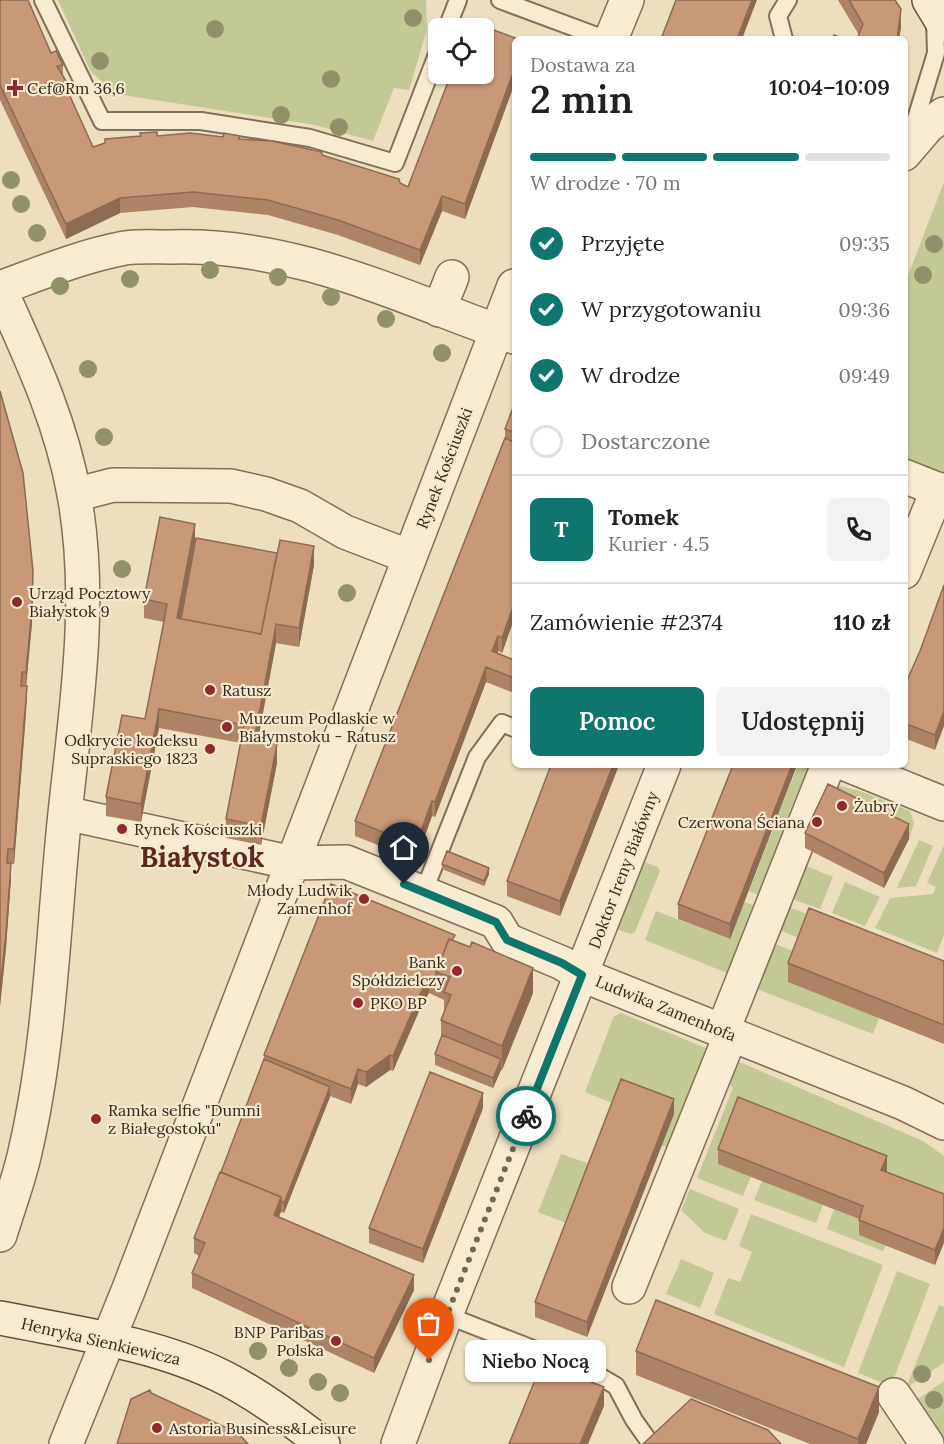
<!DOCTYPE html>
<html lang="pl">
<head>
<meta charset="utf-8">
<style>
	:root { --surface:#fff; --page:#f2f2f2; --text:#222; --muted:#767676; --line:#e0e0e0; --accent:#0f766e }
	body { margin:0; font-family:Lora,serif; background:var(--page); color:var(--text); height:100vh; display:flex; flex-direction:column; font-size:22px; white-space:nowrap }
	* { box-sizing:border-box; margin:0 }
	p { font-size:20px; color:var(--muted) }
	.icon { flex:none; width:33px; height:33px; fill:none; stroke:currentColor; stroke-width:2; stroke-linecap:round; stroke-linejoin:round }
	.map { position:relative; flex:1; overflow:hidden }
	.details { position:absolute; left:512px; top:36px; width:396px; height:732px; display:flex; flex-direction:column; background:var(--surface); border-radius:9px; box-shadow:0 2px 4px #0004 }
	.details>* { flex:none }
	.buttons { position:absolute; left:428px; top:18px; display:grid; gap:12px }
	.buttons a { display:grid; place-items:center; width:66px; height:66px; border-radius:9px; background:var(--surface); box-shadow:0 2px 4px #0004; font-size:30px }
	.pin { position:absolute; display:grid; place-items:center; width:51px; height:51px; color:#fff; margin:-62px -26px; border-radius:50% 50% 50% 0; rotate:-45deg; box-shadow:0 0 6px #0007 }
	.pin .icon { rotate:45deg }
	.courier { position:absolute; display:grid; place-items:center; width:60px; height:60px; margin:-30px; border:4px solid #0f766e; border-radius:50%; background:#fff; color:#222; box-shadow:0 2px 8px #0007 }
	.bubble { position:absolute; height:42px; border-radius:9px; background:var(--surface); box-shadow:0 2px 4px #0004; font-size:20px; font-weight:600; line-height:42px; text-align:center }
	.summary em { font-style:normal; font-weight:600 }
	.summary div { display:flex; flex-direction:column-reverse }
	.summary { display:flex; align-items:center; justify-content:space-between; height:102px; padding:0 18px }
	h1 { font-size:39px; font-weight:600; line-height:45px }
	.bar { display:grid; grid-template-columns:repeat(4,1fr); gap:9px 6px; align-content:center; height:72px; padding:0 18px }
	.bar i { height:8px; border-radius:4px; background:var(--line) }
	.bar .on { background:var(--accent) }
	.bar p { grid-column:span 4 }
	.line { display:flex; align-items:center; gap:15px; padding:0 18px; border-top:2px solid var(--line) }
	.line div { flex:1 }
	.round { display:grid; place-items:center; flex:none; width:63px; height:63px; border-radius:9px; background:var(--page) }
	ol { padding:0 18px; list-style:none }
	li { display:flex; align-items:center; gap:18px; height:66px }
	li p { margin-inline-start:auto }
	li .icon { padding:6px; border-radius:50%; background:var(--accent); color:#fff; stroke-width:4 }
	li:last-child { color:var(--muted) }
	li i { width:33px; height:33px; border:3px solid var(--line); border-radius:50% }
	.action { display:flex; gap:12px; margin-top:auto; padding:12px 18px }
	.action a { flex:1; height:69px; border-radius:9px; background:var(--accent); color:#fff; font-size:24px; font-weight:600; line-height:69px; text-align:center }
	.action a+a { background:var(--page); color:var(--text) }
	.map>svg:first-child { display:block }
	.green { fill:#c3c994 }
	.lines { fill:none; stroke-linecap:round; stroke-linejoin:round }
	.lane-casing { stroke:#846f58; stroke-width:20 }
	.street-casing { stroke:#846f58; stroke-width:36 }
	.secondary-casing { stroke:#65503c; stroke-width:36 }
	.lane { stroke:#f7ecd2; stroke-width:16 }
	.street { stroke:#f7ecd2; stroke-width:33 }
	.secondary { stroke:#f7ecd2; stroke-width:33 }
	.tree { fill:#90906a }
	.wall { fill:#ad8365 }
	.shaded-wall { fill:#8d6a53 }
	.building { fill:#c99876; stroke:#8d6a53; stroke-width:1.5 }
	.done { stroke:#746855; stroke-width:6; stroke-dasharray:0 10.8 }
	.route { stroke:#0f766e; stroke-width:8 }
	.poi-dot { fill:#912a2c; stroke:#f4e9ce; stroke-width:2 }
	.labels { text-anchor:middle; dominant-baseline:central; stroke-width:4.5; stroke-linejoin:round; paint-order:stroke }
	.poi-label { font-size:16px; fill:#34281c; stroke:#f4e9ce; text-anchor:start }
	.street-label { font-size:16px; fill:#34281c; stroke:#f4e9ce }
	.town-label { font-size:28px; font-weight:bold; fill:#5f2a1d; stroke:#f4e9ce }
</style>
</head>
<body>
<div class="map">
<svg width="944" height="1444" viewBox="0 0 944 1444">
	<rect width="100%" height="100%" fill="#ecdebf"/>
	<path class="green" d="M58,0H426L427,29L409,90L394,88L373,141L315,125L116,94L91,72Z
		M944,182V480L905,465L904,286Z
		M798,765H809L786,822L777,818Z
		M840,786L860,791L910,811L914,823L909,839L832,791Z
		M774,827L784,831L758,895L749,891Z
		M919,840L933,846L916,886L897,888Z
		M944,845V935L937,953L875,928L890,898L933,894L936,887L927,883Z
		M644,862L658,867L660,871L635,932L631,934L617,929Z
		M806,866L833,877L820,909L792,899Z
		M845,882L880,897L865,926L832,913Z
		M744,902L753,905L727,973L645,940L656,911L729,939Z
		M789,907L861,935L804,940L779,930Z
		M775,944L799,953L879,1018L873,1034L757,989Z
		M621,1013L708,1049L675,1151L661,1145L673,1114L617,1105L585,1092L614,1016Z
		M737,1061L923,1141L944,1156V1209L881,1185L887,1170L751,1176L743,1196L697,1178L733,1088L725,1078Z
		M561,1154L593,1165L571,1225L538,1212Z
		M762,1181L823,1205L816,1223L754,1200Z
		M690,1189L739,1209L726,1241L705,1233L681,1210Z
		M834,1209L863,1221L859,1235L886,1245L883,1251L827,1229Z
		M751,1214L883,1265L844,1367L714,1314L728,1278L740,1282L752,1252L739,1246Z
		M681,1259L714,1273L700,1308L666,1294Z
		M897,1271L930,1284L891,1386L858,1373Z
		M939,1305L944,1307V1363L906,1388Z
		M944,1381V1440L915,1401Z"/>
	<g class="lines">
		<g class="lane-casing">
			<path id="lane" d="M43,0L102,121H201L310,138L395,163L438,52
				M500,0L605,39
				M447,28L458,0
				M784,39L778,16L788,0
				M912,132L936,53L935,18
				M424,891L477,757L502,723L514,728
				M446,1315L592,1372L616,1386L634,1420L651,1444"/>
		</g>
		<g class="street-casing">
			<path id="street" d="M611,39L627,0
				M904,154L928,126L944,114
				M0,288C41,273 82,256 125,248C140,246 156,247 171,247C295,243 400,297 514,337
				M0,289C30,356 61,421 74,494C94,602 75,715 64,823C53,933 50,1045 25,1152C19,1180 8,1208 0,1235
				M439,310L452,277
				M904,476L944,492
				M74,495L113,485L231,486L266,494L300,506L345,532L410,557
				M904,572L938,489
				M848,765L944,804
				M65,813L293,863L346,862L496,922L507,940L562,963L582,975L903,1103L944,1123
				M723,1030L828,765
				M629,1287L731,1034
				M894,1395L927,1444
				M66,1444L128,1291L514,286
				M398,1444L446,1315L664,765"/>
		</g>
		<g class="secondary-casing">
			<path id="secondary" d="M929,0L944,25
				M0,1318C75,1333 156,1343 225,1378C260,1396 292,1420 323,1444"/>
		</g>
		<use href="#lane" class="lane"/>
		<use href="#street" class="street"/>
		<use href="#secondary" class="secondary"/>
	</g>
	<g class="tree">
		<circle cx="413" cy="18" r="9"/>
		<circle cx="215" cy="29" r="9"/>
		<circle cx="100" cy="61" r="9"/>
		<circle cx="331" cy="79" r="9"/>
		<circle cx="281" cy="115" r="9"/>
		<circle cx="339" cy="127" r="9"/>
		<circle cx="11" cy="180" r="9"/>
		<circle cx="21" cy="204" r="9"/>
		<circle cx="37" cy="233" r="9"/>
		<circle cx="934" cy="244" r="9"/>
		<circle cx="210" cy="270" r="9"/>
		<circle cx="923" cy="275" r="9"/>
		<circle cx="278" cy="277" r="9"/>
		<circle cx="130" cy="279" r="9"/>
		<circle cx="60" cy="286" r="9"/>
		<circle cx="331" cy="297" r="9"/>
		<circle cx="386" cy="319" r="9"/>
		<circle cx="442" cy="353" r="9"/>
		<circle cx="88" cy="369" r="9"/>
		<circle cx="104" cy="437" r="9"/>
		<circle cx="122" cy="569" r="9"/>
		<circle cx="347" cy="593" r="9"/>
		<circle cx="258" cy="1351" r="9"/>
		<circle cx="289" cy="1368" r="9"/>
		<circle cx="922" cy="1374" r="9"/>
		<circle cx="318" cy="1382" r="9"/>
		<circle cx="340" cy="1393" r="9"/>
		<circle cx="934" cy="1400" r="9"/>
	</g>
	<path class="wall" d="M0,0H29V3L51,53L63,65V75L72,101L93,147L157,136L240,139L322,155L400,183L408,187L448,82V74H483L514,39V85L465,219L442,211L420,265L338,235L268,215L193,207L120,213L66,239L0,100Z
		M838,0H895L901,28L899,39H857L859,35Z
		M0,391L32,623L26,686L27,701L14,864H11V878L6,948L0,1006Z
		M514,405V619L502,653L498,651L497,653L514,660V693L486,682L435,817L432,816L416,860L355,836V821L505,438V429Z
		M195,543L180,619L314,565L299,647L276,643L274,655L258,740L277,763L261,845L226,838V819L241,743L159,728L141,822L106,816V797L145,719L164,622L144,618V599Z
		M944,585L935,750L904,738V687L920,651Z
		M551,765H619L560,916L507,896V881Z
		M733,765H797L730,939L678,919V904Z
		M805,833L909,839L884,888L805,848Z
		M442,864L489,874L484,886L442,869Z
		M455,941L533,993L502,1070H501L493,1088L435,1065V1054L441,1039V1020L444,1011V1000L429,993L420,1009L393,1071L390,1070L366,1087L358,1084L351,1104L330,1096L284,1213L281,1212L279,1217L414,1290L374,1373L192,1288V1273L199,1256L194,1253V1238L221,1172L264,1059V1055Z
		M944,961V1044L788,982V963Z
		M483,1108L423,1263L369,1243V1228Z
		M674,1114L587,1337L535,1317V1302Z
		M718,1149L887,1170V1172L944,1194L935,1265L859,1235V1219L718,1164Z
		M636,1351L879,1412L866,1444H810L636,1375Z"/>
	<path class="shaded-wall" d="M752,0H757L742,39H737Z
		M901,9V28L899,39H897Z
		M514,70V85L465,219V204Z
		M442,196V211L420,265V250Z
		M120,198V213L66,239V224Z
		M195,524V543L177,637V618Z
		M314,546V565L299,647V628Z
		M33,571L32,623L26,687V672Z
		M514,604V619L502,653V638Z
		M276,624V643L254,759V740Z
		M498,636V651L492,666V651Z
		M486,667V682L435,817V802Z
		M27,686L25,726L14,864V849Z
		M159,709V728L141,822V804Z
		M944,711V726L935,750V735Z
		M277,744V763L261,845V826Z
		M613,765H619L560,916V901Z
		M792,765H797L730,939V924Z
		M432,801V816L416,860V845Z
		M909,824V839L884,888V873Z
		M11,863V878L6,948L0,1006V991Z
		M489,868V874L484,886V881Z
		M533,968V993L502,1070V1046Z
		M429,979V993L420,1009L393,1071V1056L420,994Z
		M390,1055V1070L366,1087V1072Z
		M501,1059V1070L493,1088V1078Z
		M358,1069V1084L351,1104V1089Z
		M330,1087V1097L284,1213V1203Z
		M483,1093V1108L423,1263V1249Z
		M674,1099V1114L587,1337V1322Z
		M887,1156V1170L881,1185V1170Z
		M281,1197V1211L274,1230V1215Z
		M944,1228V1243L935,1265V1250Z
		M414,1275V1290L374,1373V1358Z
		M604,1387V1406L588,1444H580Z
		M879,1387V1412L866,1444H858V1439Z"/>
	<path class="building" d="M0,0H28L51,53L56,51L63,65L57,66L72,91L69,94L93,147L105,143V139L141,136L140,133L157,132V136L190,133L223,137L224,133L240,136L239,139L272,141L322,152V155L399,179L400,183L408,187L451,74H483V28H469L472,22L518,39H514V70L465,204L442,196L420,250L338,220L268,200L193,192L120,198L66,224L0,85Z
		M676,0H752L737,39H661Z
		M849,0H895L901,9L897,39H857L863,24Z
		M834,35L844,39H833Z
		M0,391L23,473L33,571L32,608L26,672H22L21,686H27L14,849H8L7,863H11L6,933L0,991Z
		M514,405V432L505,429Z
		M505,438L514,442V604L502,638L498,636L492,651L514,660V678L486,667L435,802L432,801L416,845L355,821Z
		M160,517L195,524L177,618L261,634L280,540L314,546L299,628L276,624L274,636L254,740L277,744L261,826L226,819L244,725L159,709L141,804L106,797L122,715L145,719L165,616L167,604L144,599Z
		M196,538L277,553L261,634L181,619Z
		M944,585V711L935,735L904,723V687L920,651Z
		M551,765H613L560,901L507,881Z
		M733,765H792L730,924L678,904Z
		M828,784L909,824L884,873L805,833Z
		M447,851L489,868L484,881L442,864Z
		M331,884L455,935L452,940L449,939L436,972V982L429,979L420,994L393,1056L390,1055L366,1072L358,1069L351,1089L264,1055Z
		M809,908L944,961V1025L788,963Z
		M449,939L470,947L472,942L533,968L502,1046L441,1020L451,995L444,992L450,977L436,972Z
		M442,1035L501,1059L493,1078L435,1054Z
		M264,1059L330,1087L284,1203L281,1201V1197L221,1172Z
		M430,1072L483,1093L423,1249L369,1228Z
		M621,1079L674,1099L587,1322L535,1302Z
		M738,1097L887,1156L881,1170L944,1194V1228L935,1250L859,1220L863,1206L718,1149Z
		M220,1172L281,1197L274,1215L414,1275L374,1358L192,1273L205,1243L194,1238Z
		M656,1300L879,1387L858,1439L636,1351Z
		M542,1363L604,1387L580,1444H509Z
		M150,1390L151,1393L238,1433L248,1444H117L131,1399Z
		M691,1399L768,1430L781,1444H643Z"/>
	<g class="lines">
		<path class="done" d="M429,1360L526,1116"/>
		<path class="route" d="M404,884L496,922L507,940L562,963L582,975L526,1116"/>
	</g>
	<g class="poi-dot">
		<path d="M12 79h6v6h6v6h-6v6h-6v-6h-6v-6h6z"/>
		<circle cx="17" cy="602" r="6"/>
		<circle cx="210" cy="690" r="6"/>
		<circle cx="227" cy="727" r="6"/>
		<circle cx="210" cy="749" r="6"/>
		<circle cx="842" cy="806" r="6"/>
		<circle cx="817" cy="822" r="6"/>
		<circle cx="122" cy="829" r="6"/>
		<circle cx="364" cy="899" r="6"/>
		<circle cx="457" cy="971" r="6"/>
		<circle cx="358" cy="1003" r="6"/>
		<circle cx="96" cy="1119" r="6"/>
		<circle cx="336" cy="1341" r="6"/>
		<circle cx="157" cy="1428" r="6"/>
	</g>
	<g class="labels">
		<g class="poi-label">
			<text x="27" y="88">Cef@Rm 36,6</text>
			<text x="29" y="593">Urząd Pocztowy<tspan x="29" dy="18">Białystok 9</tspan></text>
			<text x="222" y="690">Ratusz</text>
			<text x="239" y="718">Muzeum Podlaskie w<tspan x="239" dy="18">Białymstoku - Ratusz</tspan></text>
			<text x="198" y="740" text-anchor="end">Odkrycie kodeksu<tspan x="198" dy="18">Supraskiego 1823</tspan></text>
			<text x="854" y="806">Żubry</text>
			<text x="805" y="822" text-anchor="end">Czerwona Ściana</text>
			<text x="134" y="829">Rynek Kościuszki</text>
			<text x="352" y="890" text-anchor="end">Młody Ludwik<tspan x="352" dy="18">Zamenhof</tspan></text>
			<text x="445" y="962" text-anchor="end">Bank<tspan x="445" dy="18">Spółdzielczy</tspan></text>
			<text x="370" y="1003">PKO BP</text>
			<text x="108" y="1110">Ramka selfie "Dumni<tspan x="108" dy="18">z Białegostoku"</tspan></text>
			<text x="324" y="1332" text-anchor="end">BNP Paribas<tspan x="324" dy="18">Polska</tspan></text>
			<text x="169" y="1428">Astoria Business&amp;Leisure</text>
		</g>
		<g class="street-label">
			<text transform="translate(444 468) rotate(-69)">Rynek Kościuszki</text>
			<text transform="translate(623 870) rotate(-69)">Doktor Ireny Białówny</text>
			<text transform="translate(666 1008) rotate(22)">Ludwika Zamenhofa</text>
			<text transform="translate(101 1341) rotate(13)">Henryka Sienkiewicza</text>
		</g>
		<g class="town-label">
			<text x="202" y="857">Białystok</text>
		</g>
	</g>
</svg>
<div class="buttons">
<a><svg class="icon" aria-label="locate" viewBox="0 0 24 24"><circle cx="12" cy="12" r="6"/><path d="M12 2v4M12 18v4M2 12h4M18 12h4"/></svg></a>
</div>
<div class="pin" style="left:429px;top:1360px;background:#ea580c"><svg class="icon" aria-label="bag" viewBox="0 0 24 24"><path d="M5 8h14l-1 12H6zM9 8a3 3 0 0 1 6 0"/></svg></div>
<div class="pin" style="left:404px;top:884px;background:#1f2937"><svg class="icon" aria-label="home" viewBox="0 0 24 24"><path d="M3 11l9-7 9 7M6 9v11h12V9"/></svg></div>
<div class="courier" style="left:526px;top:1116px"><svg class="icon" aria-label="bike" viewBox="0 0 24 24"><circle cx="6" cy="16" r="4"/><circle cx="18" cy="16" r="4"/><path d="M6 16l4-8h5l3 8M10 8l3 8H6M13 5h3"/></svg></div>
<div class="bubble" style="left:465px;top:1340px;width:141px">Niebo Nocą</div>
<section class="details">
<div class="summary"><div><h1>2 min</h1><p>Dostawa za</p></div><em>10:04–10:09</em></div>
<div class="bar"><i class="on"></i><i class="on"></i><i class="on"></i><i></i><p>W drodze · 70 m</p></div>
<ol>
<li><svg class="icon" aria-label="check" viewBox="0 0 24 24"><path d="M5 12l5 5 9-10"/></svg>Przyjęte<p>09:35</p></li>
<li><svg class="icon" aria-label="check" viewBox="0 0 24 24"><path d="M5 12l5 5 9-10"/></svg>W przygotowaniu<p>09:36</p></li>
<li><svg class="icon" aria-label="check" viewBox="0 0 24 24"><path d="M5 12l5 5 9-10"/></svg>W drodze<p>09:49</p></li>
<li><i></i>Dostarczone</li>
</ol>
<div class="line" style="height:108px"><b class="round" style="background:var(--accent);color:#fff">T</b><div><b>Tomek</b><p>Kurier · 4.5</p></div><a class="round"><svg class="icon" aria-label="phone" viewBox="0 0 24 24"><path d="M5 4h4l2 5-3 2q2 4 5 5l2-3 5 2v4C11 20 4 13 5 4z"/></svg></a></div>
<div class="line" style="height:78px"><div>Zamówienie #2374</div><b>110 zł</b></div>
<div class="action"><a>Pomoc</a><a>Udostępnij</a></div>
</section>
</div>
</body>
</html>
